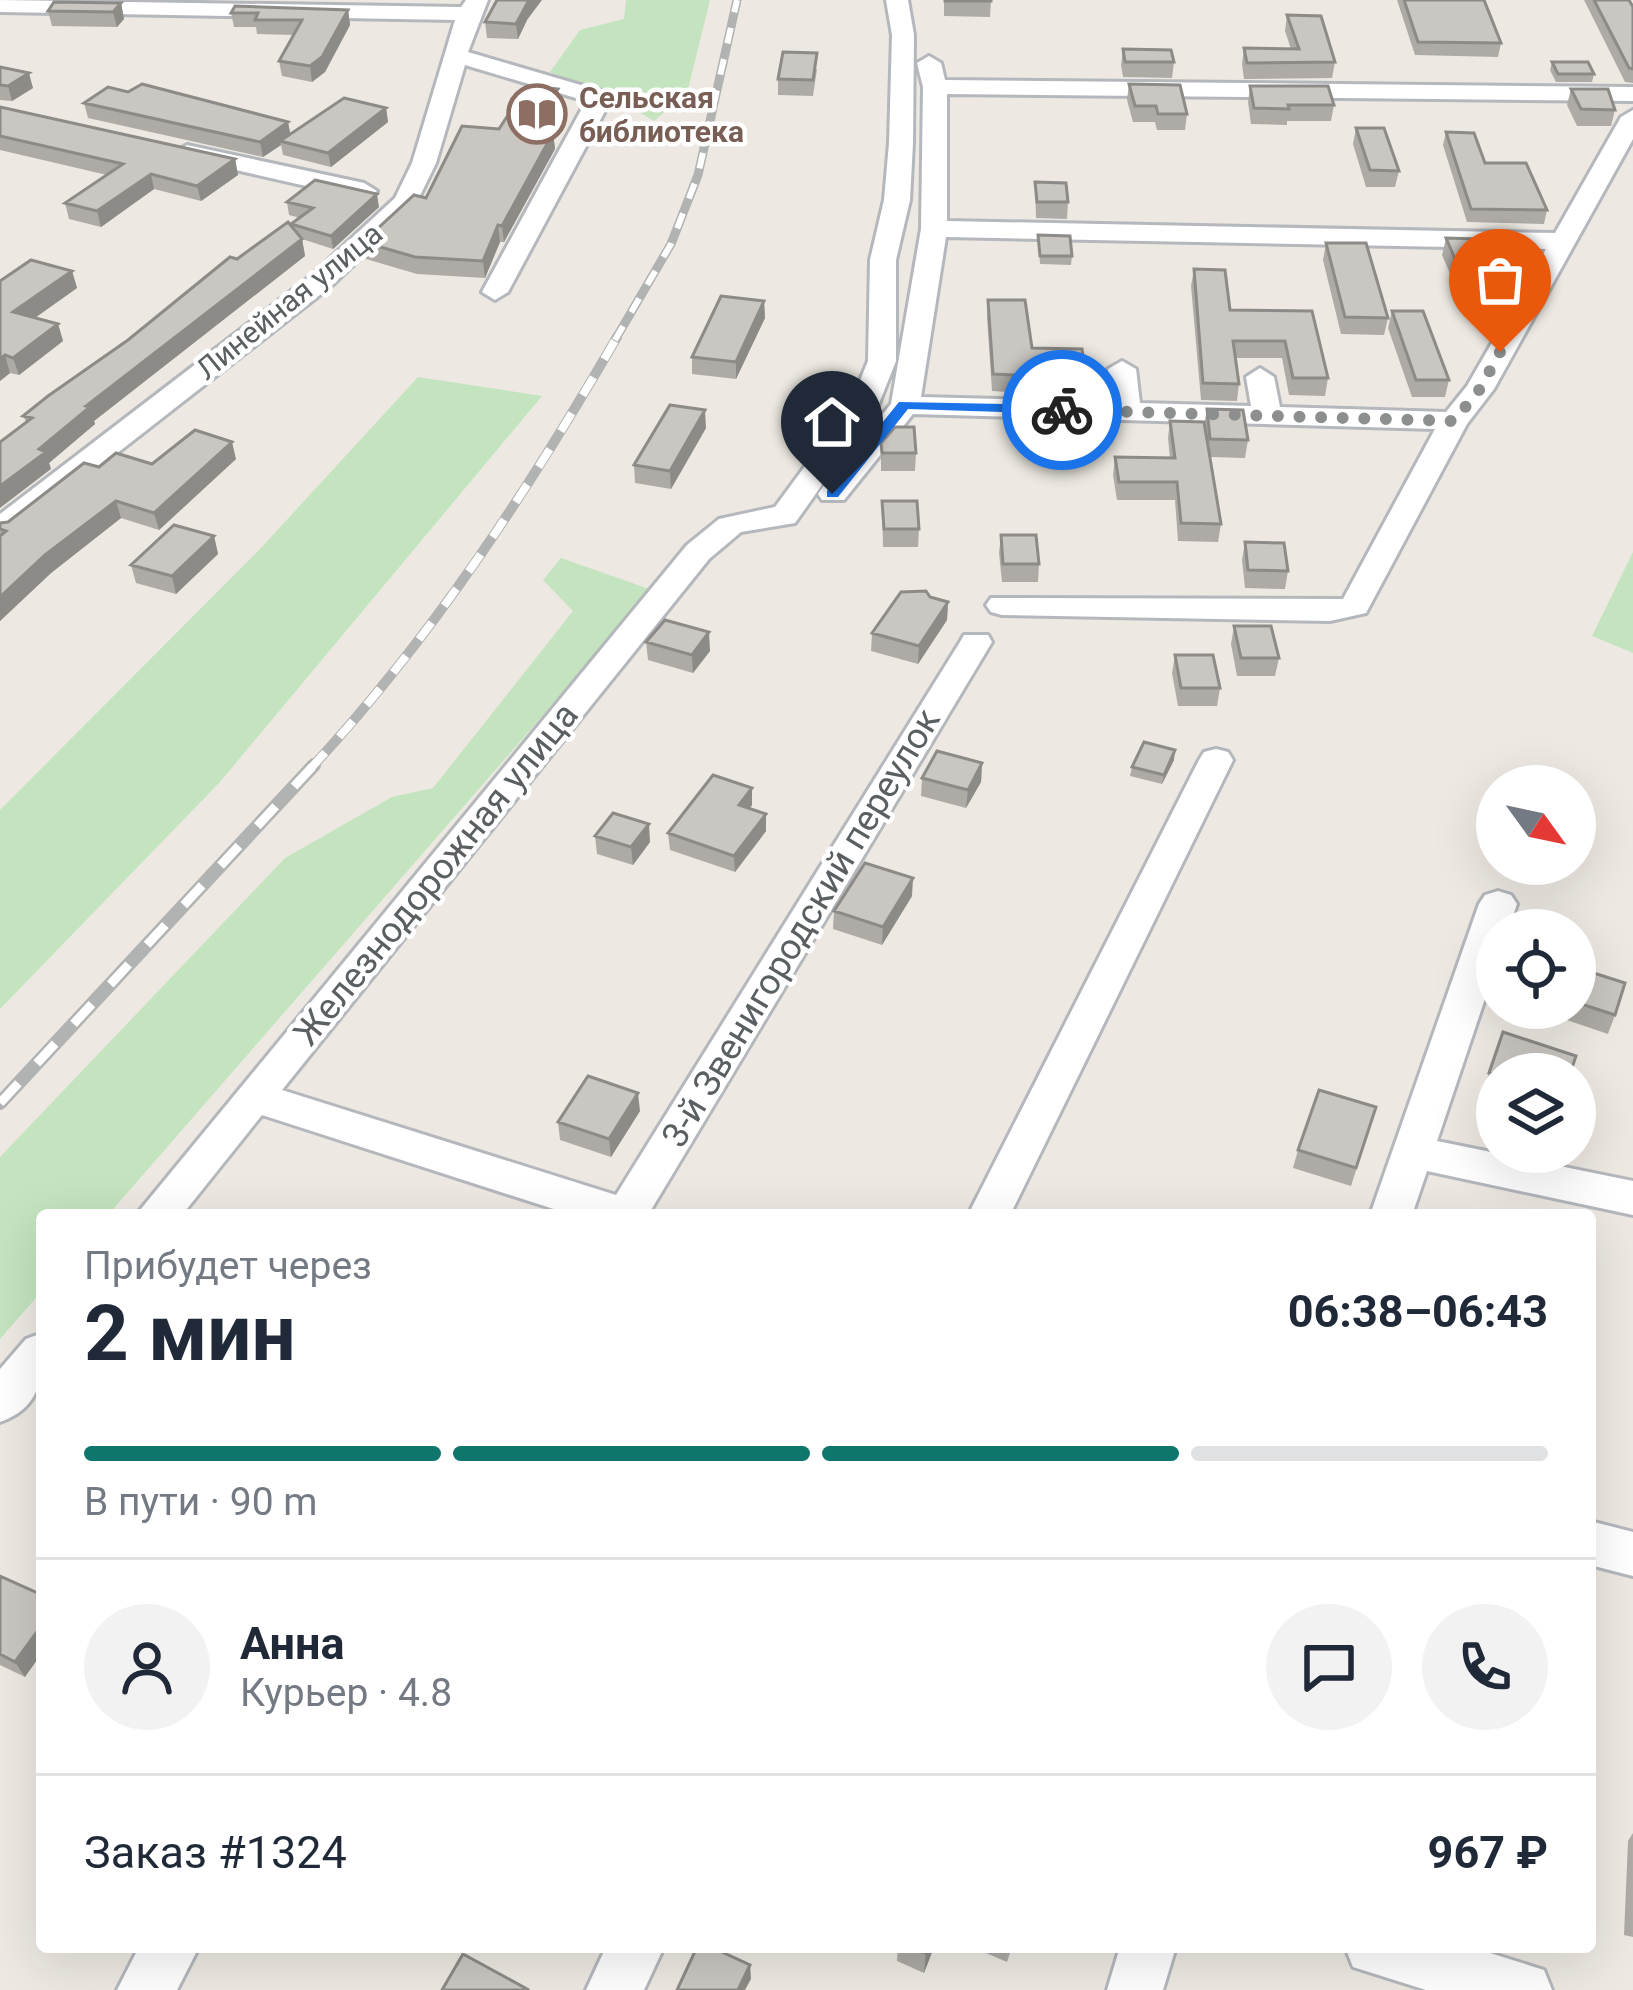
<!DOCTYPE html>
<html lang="ru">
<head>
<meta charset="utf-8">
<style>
	:root { --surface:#fff; --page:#f2f2f3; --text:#1f2937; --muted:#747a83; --line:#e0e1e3; --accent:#0f766e }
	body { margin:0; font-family:Roboto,sans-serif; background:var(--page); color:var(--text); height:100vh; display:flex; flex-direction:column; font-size:45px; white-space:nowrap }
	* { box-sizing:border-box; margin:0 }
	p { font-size:39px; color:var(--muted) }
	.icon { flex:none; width:66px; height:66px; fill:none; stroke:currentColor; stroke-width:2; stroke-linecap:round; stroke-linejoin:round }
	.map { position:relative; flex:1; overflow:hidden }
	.sheet { position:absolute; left:36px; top:1209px; width:1560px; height:744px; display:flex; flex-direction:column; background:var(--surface); border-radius:12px; box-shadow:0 12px 48px #0002 }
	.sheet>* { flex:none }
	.needle { width:78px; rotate:123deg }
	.fabs { position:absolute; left:1476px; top:765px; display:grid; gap:24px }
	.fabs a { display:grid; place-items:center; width:120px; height:120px; border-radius:50%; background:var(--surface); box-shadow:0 12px 48px #0002; font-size:60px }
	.pin { position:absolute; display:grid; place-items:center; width:102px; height:102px; color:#fff; margin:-123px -51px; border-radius:50% 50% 50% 0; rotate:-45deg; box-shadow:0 0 12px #0007 }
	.pin .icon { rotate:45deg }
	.courier { position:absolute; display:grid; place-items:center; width:120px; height:120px; margin:-60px; border:9px solid #1a73e8; border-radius:50%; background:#fff; color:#222; box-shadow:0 3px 15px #0007 }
	.summary em { font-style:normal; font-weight:700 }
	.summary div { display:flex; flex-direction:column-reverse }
	.summary { display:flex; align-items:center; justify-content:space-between; height:204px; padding:0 48px }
	h1 { font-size:78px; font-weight:700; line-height:90px }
	.bar { display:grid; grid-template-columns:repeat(4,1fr); gap:18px 12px; align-content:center; height:144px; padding:0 48px }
	.bar i { height:15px; border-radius:9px; background:var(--line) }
	.bar .active { background:var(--accent) }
	.bar p { grid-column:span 4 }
	.line { display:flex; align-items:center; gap:30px; padding:0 48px; border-top:3px solid var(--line) }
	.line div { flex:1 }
	.round { display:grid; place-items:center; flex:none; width:126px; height:126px; border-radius:63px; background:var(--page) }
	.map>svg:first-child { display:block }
	.green { fill:#c3e4be }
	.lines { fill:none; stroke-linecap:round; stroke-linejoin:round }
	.minor-casing { stroke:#b4b8bc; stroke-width:6 }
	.minor { fill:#fff; fill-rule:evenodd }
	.rail-far2-casing { stroke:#b1b2b2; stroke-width:9 }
	.rail-far1-casing { stroke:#b1b2b2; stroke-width:10 }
	.rail-casing { stroke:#b1b2b2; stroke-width:14 }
	.rail-far2 { stroke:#fff; stroke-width:6; stroke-dasharray:16; stroke-linecap:butt }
	.rail-far1 { stroke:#fff; stroke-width:8; stroke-dasharray:21; stroke-linecap:butt }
	.rail { stroke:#fff; stroke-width:9; stroke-dasharray:27; stroke-linecap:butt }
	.wall { fill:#aeaaa6 }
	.shaded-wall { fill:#8d8b87 }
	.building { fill:#cac6c1; stroke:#8d8b87; stroke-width:3 }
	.route { fill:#1a73e8 }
	.done { stroke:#8d8f8f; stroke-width:12; stroke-dasharray:0 21.6 }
	.labels { text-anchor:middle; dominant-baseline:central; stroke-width:9; stroke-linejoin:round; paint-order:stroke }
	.far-education-label { font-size:30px; font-weight:bold; fill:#785e54; stroke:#fff; text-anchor:start }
	.far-street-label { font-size:30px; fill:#5a5f62; stroke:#fff }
	.street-label { font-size:36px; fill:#5a5f62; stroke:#fff }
</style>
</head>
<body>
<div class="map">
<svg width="1633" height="1990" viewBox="0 0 1633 1990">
	<rect width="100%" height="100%" fill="#ede9e2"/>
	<path class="green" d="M626,0H710L687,93L654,121L616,98L550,72L580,30L624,19Z
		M418,377L542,396L220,782L0,1009V810L260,549Z
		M1633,552V653L1592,636Z
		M561,558L652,590L108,1215H42V1291L0,1339V1157L285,858L392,797L433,788L573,611L543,580Z"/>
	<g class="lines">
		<g class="minor-casing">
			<path id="minor" d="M0,0L461,7L466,0H488L468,52L608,93L612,98L508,292L495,300L482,292L586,101L465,65L436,163L415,206L330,287L11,536L0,538V514L312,275L395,198L412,163L455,20L0,12Z
				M886,0H908L914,35L913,143L910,200L896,260V361L878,406L795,523L741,532L709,559L282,1090L616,1195L960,642L964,635H988L992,642L648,1215H572L262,1115L182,1215H136L687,545L719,519L775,507L850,405L868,361L870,260L884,200L889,143L892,35Z
				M929,56L941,63L945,80L1633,87V101L947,94V221L1555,233L1621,117L1633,110V139L1494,389L1467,424L1366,613L1330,621L1002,615L991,612L986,605L991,598L1343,599L1435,429L913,414L844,500H822L818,494L822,488L891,404L921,229L923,87L917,63ZM946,237L1546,249L1467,386L1446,412L1280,407L1274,377L1260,368L1246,377L1251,406L1140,403L1136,369L1122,361L1108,369L1111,402L921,397Z
				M187,145L364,183L377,191L364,199L178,157L175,152Z
				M1216,749L1228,752L1233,760L1010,1215H968L1199,760L1204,752Z
				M1498,891L1511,895L1517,904L1508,930H1497V963L1437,1141L1633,1181V1215L1427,1171L1412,1215H1370L1479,904L1485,895Z
				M42,1333C42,1373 45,1406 0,1422V1369L26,1339Z
				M1590,1521L1633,1532V1576L1590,1565Z
				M139,1947H199L177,1990H117Z
				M606,1947H664L644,1990H586Z
				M1120,1947H1176L1163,1990H1107Z
				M1345,1947H1471L1544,1970L1552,1990H1426L1353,1967Z"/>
		</g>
		<use href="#minor" class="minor"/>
		<g class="rail-far2-casing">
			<path id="rail-far2" d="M615,340L671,244L698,175L737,0"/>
		</g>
		<g class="rail-far1-casing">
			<path id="rail-far1" d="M311,768C431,639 529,489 617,337"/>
		</g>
		<g class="rail-casing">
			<path id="rail" d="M0,1103L314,765"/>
		</g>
		<use href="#rail-far2" class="rail-far2"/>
		<use href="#rail-far1" class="rail-far1"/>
		<use href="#rail" class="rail"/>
	</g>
	<path class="wall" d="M944,0H991L990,17L944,16Z
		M1397,0H1484L1501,43L1498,57L1415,55Z
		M1584,0H1629L1633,7V83L1625,82Z
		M121,3L124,19L117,27L52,26L48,11Z
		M348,10L350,25L325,72L312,82L282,76L279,61L294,35L257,34L256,27H234L231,13Z
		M1287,15L1335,62L1332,78L1244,79L1242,64L1244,48L1291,49L1285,31Z
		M527,20L518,39L487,38L485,22Z
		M1123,49L1174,62L1172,78L1123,77L1121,65Z
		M1552,62L1594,74L1592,82H1556L1550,70Z
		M0,67L33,88L12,101L0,100Z
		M817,69L813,96L778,95V79Z
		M1129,84L1187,114L1185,130H1157L1155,122H1133L1127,100Z
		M1250,86L1334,105L1331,121H1287V125L1251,124L1248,102Z
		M558,89L559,105L542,132L553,133L555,149L504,242H500L485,278L417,274L366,259L363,242L426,198L499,129Z
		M1571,89L1615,110L1611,126H1577L1567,105Z
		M84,103L288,122L290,134L386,108L388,122L331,167L283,155L281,145L263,157L88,118Z
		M0,107L235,159L238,175L201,201L154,189L101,227L69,219L65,203L107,175L0,150Z
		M1356,128L1399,171L1395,187H1366L1353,144Z
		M1446,132L1547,210L1544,224L1467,222L1443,145Z
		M1035,182L1068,202L1067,219L1036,218Z
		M287,202L379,207L333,249L302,239L305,256L94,421L95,424L49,463L51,469L23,416L237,259L300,218L289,215Z
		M1038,235L1072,256L1071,265L1040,264Z
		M1446,238L1500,293L1496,310H1466L1442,255Z
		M1326,243L1388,318L1384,335L1341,334L1323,260Z
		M1194,269L1230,310L1312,311L1328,378L1325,396L1289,395L1282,358H1236L1239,384L1237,401L1201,400L1191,286Z
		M72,271L77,288L35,318L58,324L63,341L19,375L10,373L0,381V281Z
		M988,300L1032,348L1086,379L1085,397L992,391L987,317Z
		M764,301L765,318L736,379L692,374V357Z
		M1392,311L1449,380L1445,397H1412L1388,328Z
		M1054,405L1094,439L1092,457L1056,456L1053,423Z
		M1207,409L1248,440L1245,458L1210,457L1221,524L1218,542L1178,541L1175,500H1117L1113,475L1115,457L1170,458L1168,438L1170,421L1204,425Z
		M706,428L671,489L635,483L634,465Z
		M881,443L916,453L915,471H881Z
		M236,459L159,530L121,518L51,573L0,621V523L8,522L99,467Z
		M882,501L919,529L918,547H883Z
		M1001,535L1039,564L1038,582H1002L999,553Z
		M214,536L218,554L176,594L136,583L131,565Z
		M1245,542L1288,571L1285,589L1245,588L1242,560Z
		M930,597L948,602L947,620L918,664L871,651L872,633Z
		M1234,626L1279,658L1275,676H1237L1231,644Z
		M646,642L710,651L693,673L648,660Z
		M1175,655L1220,688L1217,706H1178L1172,673Z
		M1174,760L1162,784L1130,776L1132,767Z
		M982,763L981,782L966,808L921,796L922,778Z
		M752,788V805L749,809L766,831L735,872L670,850L668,833Z
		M595,836L650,842L633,865L597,854Z
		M912,896L882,945L833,929L834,911Z
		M1575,967L1615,1015L1608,1034L1555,1016L1558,1008H1575Z
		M1503,1032L1497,1074V1095L1483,1091Z
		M1376,1107L1351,1186L1293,1168L1298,1150Z
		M640,1111L611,1157L560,1140L558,1122Z
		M0,1576L25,1677L0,1665Z
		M1633,1833V1937L1624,1935L1628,1841Z
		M898,1947H934L924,1973L897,1961Z
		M972,1947H1012L1007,1962Z"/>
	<path class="shaded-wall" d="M529,0H542L527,20L518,39L516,24Z
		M121,3L124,19L117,27L113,12Z
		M348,10L350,25L325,72L312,82L310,66Z
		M29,73L33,88L12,101L8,86Z
		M558,89L559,105L533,148L531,131Z
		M386,108L388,122L331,167L328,153Z
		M288,122L291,138L280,141L281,145L263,157L260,142Z
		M553,133L555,149L504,242L502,226Z
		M235,159L238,175L201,201L197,186Z
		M151,174L154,189L101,227L97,211Z
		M377,194L379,207L333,249L331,236Z
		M498,225L500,242L485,278L483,261Z
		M302,239L305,256L94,421L95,424L49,463L51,469L0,508V486L86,406Z
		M72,271L77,288L19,329L13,312Z
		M764,301L765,318L736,379V362Z
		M58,324L63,341L19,375L13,358Z
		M5,355L10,373L0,381V359Z
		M705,410L706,428L671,489L670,471Z
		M232,442L236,459L159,530L154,513Z
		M116,501L121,518L51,573L0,621V597L45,555Z
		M214,536L218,554L176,594L172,576Z
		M948,602L947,620L918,664L919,646Z
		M709,632L710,651L693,673L692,655Z
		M1175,750L1174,760L1162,784L1164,775Z
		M982,763L981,782L966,808L968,790Z
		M752,788V805L740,822L739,805Z
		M766,814V831L735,872L734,856Z
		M649,824L650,842L633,865L631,847Z
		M913,878L912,896L882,945L883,927Z
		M638,1093L640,1111L611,1157L609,1139Z
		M42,1625V1653L25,1677L15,1662Z
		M929,1947H934L924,1973L926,1953Z
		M750,1965L751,1979L745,1990H738Z"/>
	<path class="building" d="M497,0H529L516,24L485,22Z
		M945,0H991V1H945Z
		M1404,0H1484L1501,43L1418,42Z
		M1594,0H1629L1633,7V69L1629,68Z
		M54,2L121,3L113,12L48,11Z
		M235,6L348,10L322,57L310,66L279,61L302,20H255L258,13H231Z
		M1287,15L1321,16L1335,62L1247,63L1244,48L1299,49Z
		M1123,49L1171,50L1174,62H1125Z
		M783,52L817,53L813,80L778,79Z
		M1552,62H1588L1594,74H1558Z
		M0,67L29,73L8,86L0,85Z
		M142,84L288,122L260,142L84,103L108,87L128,92Z
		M1129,84L1180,85L1187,114H1158L1156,106H1135Z
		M527,86L558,89L531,131L553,133L502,226L498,225L483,261L415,257L363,242L414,195L426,198L462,126L499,129Z
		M1250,86H1328L1334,105H1288L1289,109L1254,108Z
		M1571,89H1608L1615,110L1581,109Z
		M344,98L386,108L328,153L280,141Z
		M0,107L235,159L197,186L151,174L97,211L65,203L123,164L0,136Z
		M1356,128H1384L1399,171L1370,170Z
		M1446,132L1474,133L1485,163H1526L1547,210L1471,209Z
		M315,180L377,194L331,236L291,224L313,208L287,202Z
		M1035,182L1066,183L1068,202H1037Z
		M288,222L302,239L86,406L90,407L39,449L46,452L0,486V442L32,418L23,416L48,396L128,340L230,257L237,259Z
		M1038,235L1070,236L1072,256H1040Z
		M1446,238L1477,239L1500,293H1470Z
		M1326,243H1366L1388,318L1345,317Z
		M31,260L72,271L13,312L58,324L13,358L5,355L0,359V281Z
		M1194,269L1225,270L1230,310L1312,311L1328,378H1293L1285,341H1233L1239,384L1203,383Z
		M721,296L764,301L736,362L692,357Z
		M988,300H1025L1032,348L1082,349L1086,379L993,374Z
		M1392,311H1423L1449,380H1416Z
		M670,405L705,410L670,471L634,465Z
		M1054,405L1090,406L1094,439H1058Z
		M1207,409L1243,410L1248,440L1210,439Z
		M1170,421L1204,422L1221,524L1181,523L1177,482H1119L1115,457L1175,458Z
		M895,427H914L916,453H882L881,443Z
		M195,430L232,442L154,513L116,501L45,555L0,597V536L6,531L0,529V523L8,522L84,463L99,467L116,453L152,464Z
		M882,501H917L919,529H884Z
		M174,525L214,536L172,576L131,565Z
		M1001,535H1036L1039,564H1003Z
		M1245,542L1284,543L1288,571L1248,570Z
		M926,591L930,597L948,602L919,646L872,633L901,592Z
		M665,620L709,632L692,655L646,642Z
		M1234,626H1271L1279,658H1241Z
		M1175,655H1213L1220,688H1181Z
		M1144,742L1175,750L1164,775L1132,767Z
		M937,751L982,763L968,790L922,778Z
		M713,775L752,788L739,805L766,814L734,856L668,833Z
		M613,813L649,824L631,847L595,836Z
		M865,863L913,878L883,927L834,911Z
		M1575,967L1625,983L1615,1015L1575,1002Z
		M1503,1032L1576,1056L1570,1074L1497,1075L1489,1073Z
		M588,1076L638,1093L609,1139L558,1122Z
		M1319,1090L1376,1107L1356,1168L1298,1150Z
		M0,1576L42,1595V1625L15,1662L0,1654Z
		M697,1947H711L750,1965L738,1990H677Z
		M912,1947H929L926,1953Z
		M463,1954L529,1990H442Z"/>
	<path class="route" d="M899,402L1062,405L1069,410L1062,414L908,409L838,497H827V491Z"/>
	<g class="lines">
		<path class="done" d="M1062,410L1454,421L1480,389L1500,352"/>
	</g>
	<defs>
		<g id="library-ring" transform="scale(3)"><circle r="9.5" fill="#fff" stroke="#8d6e63" stroke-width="1.5"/><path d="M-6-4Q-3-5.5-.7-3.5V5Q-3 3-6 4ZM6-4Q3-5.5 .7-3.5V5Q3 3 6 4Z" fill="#8d6e63"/></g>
	</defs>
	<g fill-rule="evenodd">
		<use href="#library-ring" x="537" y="114"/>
	</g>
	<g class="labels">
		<g class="far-education-label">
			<text x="579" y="97">Сельская<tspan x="579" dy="34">библиотека</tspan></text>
		</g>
		<g class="far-street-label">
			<text transform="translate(289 301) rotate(-39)">Линейная улица</text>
		</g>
		<g class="street-label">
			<text transform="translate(436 874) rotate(-51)">Железнодорожная улица</text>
			<text transform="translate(801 928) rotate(-59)">3-й Звенигородский переулок</text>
		</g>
	</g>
</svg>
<div class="fabs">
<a><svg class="needle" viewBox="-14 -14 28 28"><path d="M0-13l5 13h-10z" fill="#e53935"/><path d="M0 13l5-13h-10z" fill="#747a83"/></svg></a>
<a><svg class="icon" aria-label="locate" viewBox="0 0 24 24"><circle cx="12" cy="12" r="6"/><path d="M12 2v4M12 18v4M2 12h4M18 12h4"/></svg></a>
<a><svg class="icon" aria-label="layers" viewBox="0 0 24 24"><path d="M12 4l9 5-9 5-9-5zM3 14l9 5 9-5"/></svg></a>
</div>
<div class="pin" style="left:1500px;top:352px;background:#ea580c"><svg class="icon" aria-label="bag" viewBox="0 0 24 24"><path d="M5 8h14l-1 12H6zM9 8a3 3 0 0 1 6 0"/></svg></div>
<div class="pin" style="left:832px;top:494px;background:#1f2937"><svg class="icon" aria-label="home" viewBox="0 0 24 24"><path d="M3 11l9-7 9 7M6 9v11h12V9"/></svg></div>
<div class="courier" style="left:1062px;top:410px"><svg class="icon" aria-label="bike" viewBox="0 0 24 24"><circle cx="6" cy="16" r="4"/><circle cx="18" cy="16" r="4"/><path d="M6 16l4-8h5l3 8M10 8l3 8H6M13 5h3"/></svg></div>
<section class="sheet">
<div class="summary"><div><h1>2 мин</h1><p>Прибудет через</p></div><em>06:38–06:43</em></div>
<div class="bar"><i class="active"></i><i class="active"></i><i class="active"></i><i></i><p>В пути · 90 m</p></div>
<div class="line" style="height:216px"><a class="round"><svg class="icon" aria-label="person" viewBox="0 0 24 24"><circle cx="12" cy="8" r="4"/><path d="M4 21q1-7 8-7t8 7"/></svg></a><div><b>Анна</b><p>Курьер · 4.8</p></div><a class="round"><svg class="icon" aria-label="chat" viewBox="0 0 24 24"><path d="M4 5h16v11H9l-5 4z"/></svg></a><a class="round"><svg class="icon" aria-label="phone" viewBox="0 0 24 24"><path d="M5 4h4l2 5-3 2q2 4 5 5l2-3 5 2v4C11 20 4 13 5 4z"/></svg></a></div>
<div class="line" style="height:156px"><div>Заказ #1324</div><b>967 ₽</b></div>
</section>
</div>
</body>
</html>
